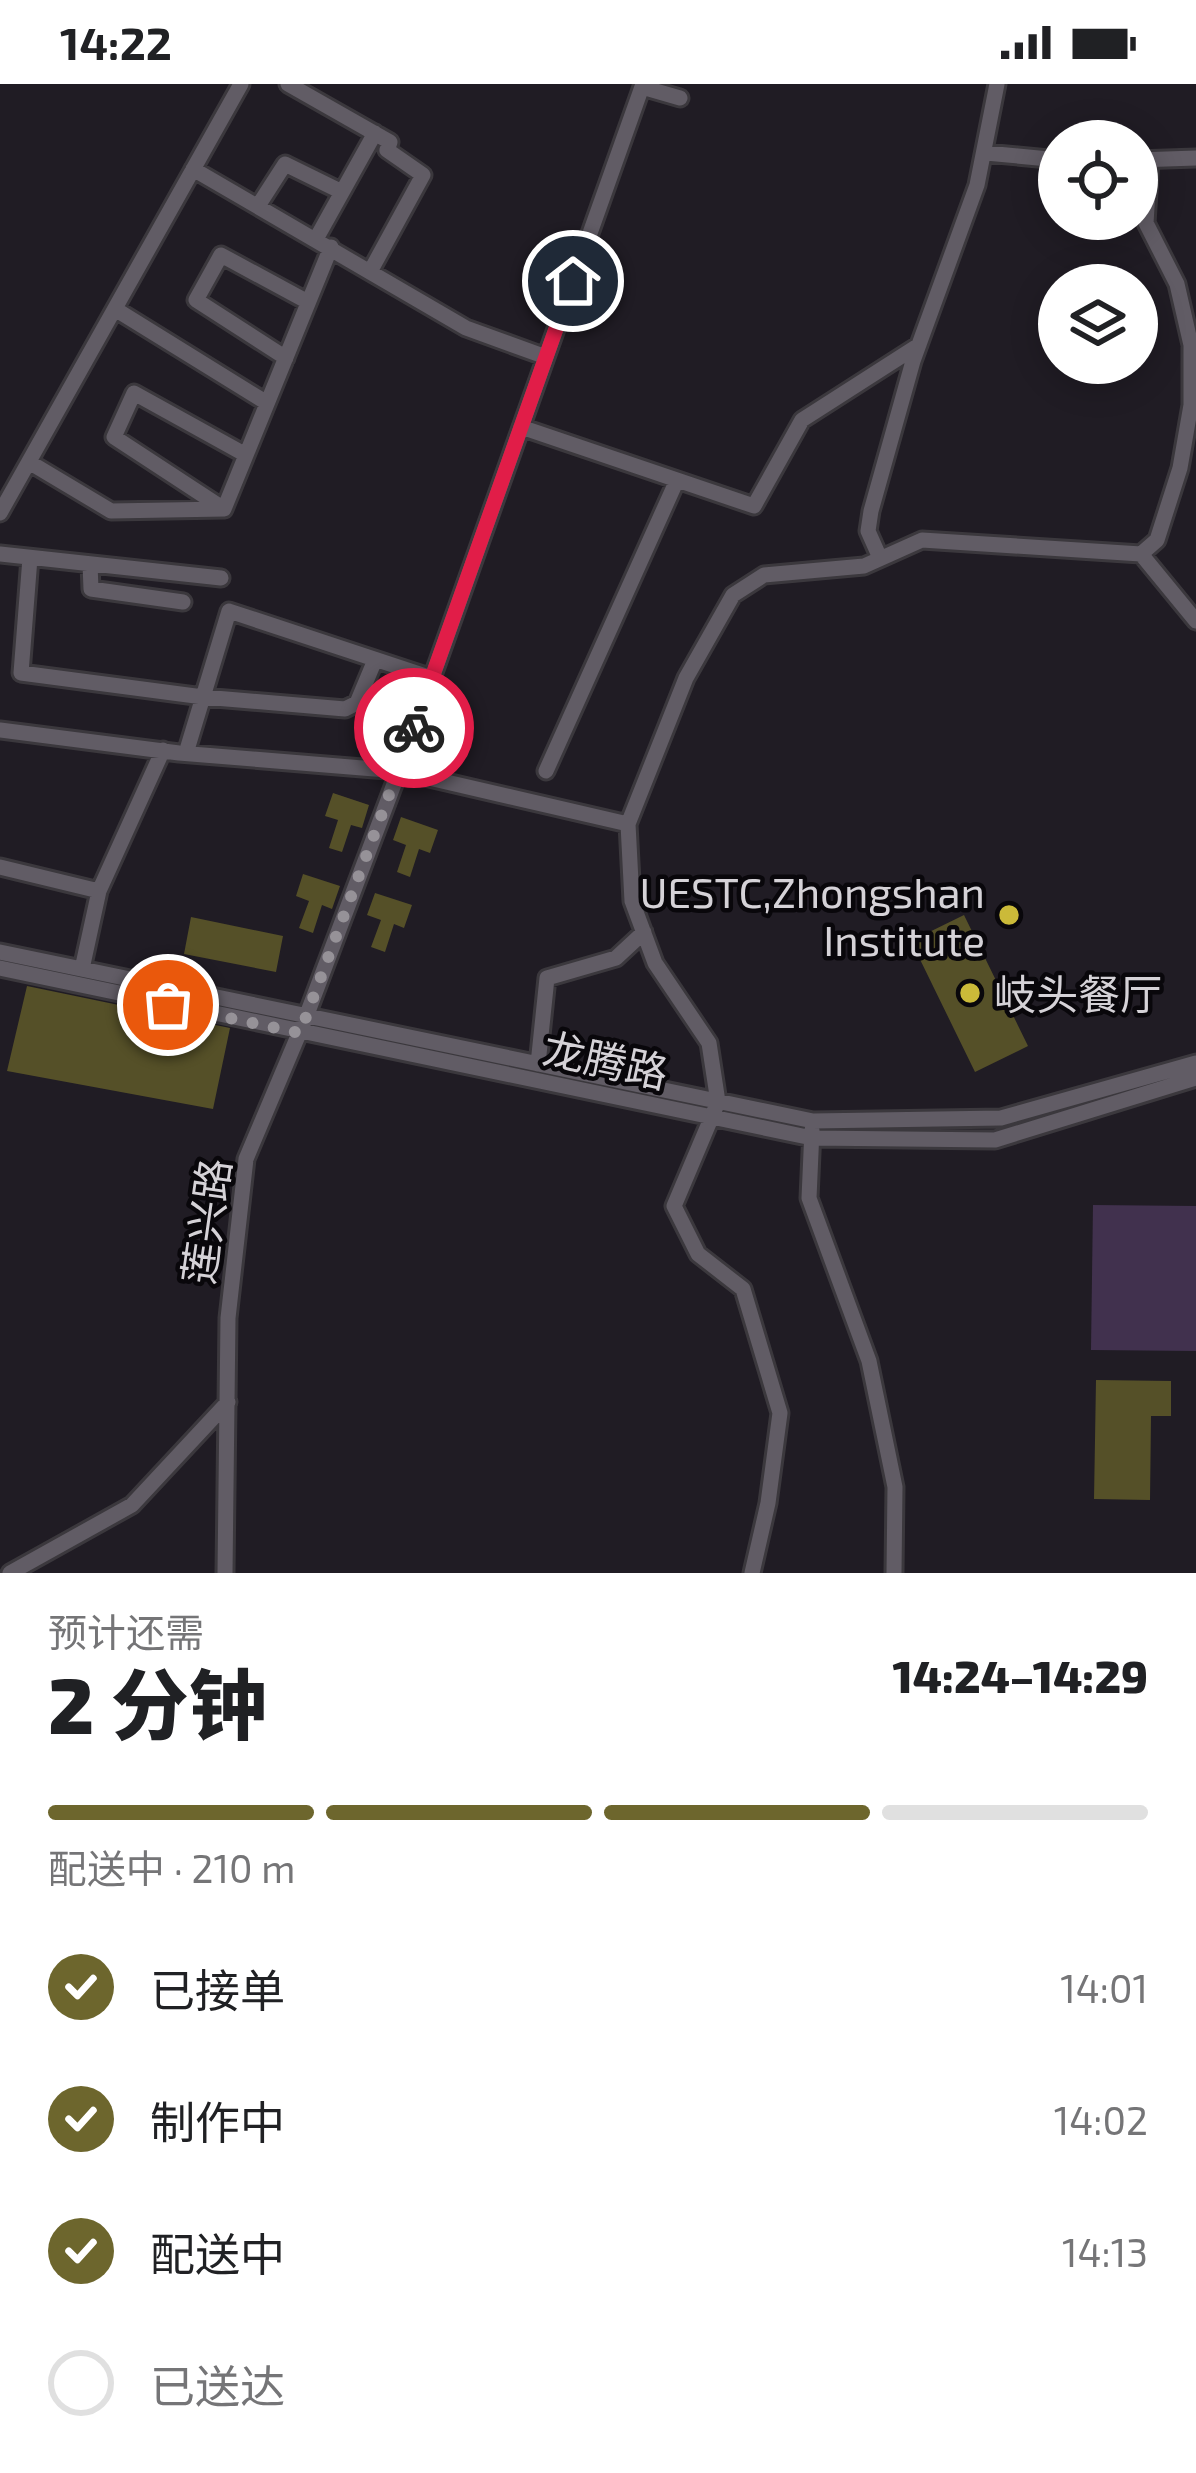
<!DOCTYPE html>
<html lang="zh">
<head>
<meta charset="utf-8">
<style>
	:root { --surface:#fff; --page:#f6f6f6; --text:#202124; --muted:#757577; --line:#e0e0e0; --accent:#6d662d }
	body { margin:0; font-family:"Exo 2","Noto Sans SC",sans-serif; background:var(--page); color:var(--text); height:100vh; display:flex; flex-direction:column; font-size:45px; white-space:nowrap }
	* { box-sizing:border-box; margin:0 }
	p { font-size:39px; color:var(--muted) }
	.icon { flex:none; width:66px; height:66px; fill:none; stroke:currentColor; stroke-width:2; stroke-linecap:round; stroke-linejoin:round }
	.map { position:relative; height:1489px; overflow:hidden }
	.drawer { display:flex; flex-direction:column; background:var(--surface); flex:1 }
	.drawer>* { flex:none }
	.controls { position:absolute; left:1038px; top:36px; display:grid; gap:24px }
	.controls a { display:grid; place-items:center; width:120px; height:120px; border-radius:50%; background:var(--surface); box-shadow:0 6px 30px #0003; font-size:60px }
	.pin { position:absolute; display:grid; place-items:center; width:102px; height:102px; color:#fff; margin:-51px; border:6px solid #fff; border-radius:50%; box-shadow:0 3px 12px #0007 }
	.courier { position:absolute; display:grid; place-items:center; width:120px; height:120px; margin:-60px; border:9px solid #e11d48; border-radius:50%; background:#fff; color:#222; box-shadow:0 3px 15px #0007 }
	.overview em { font-style:normal; font-weight:800 }
	.overview div { display:flex; flex-direction:column-reverse }
	.overview { display:flex; align-items:center; justify-content:space-between; height:204px; padding:0 48px }
	h1 { font-size:78px; font-weight:800; line-height:90px }
	.bar { display:grid; grid-template-columns:repeat(4,1fr); gap:18px 12px; align-content:center; height:144px; padding:0 48px }
	.bar i { height:15px; border-radius:9px; background:var(--line) }
	.bar .on { background:var(--accent) }
	.bar p { grid-column:span 4 }
	ol { padding:0 48px; list-style:none }
	li { display:flex; align-items:center; gap:36px; height:132px }
	li p { margin-inline-start:auto }
	li .icon { padding:12px; border-radius:50%; background:var(--accent); color:#fff; stroke-width:4 }
	li:last-child { color:var(--muted) }
	li i { width:66px; height:66px; border:6px solid var(--line); border-radius:50% }
	.status { display:flex; justify-content:space-between; align-items:center; height:84px; padding:0 60px; background:var(--surface); direction:ltr }
	.status svg { height:33px; fill:currentColor }
	.map>svg:first-child { display:block }
	.green { fill:#41314e }
	.building { fill:#555028 }
	.lines { fill:none; stroke-linecap:round; stroke-linejoin:round }
	.minor-casing { stroke:#3b383d; stroke-width:21 }
	.minor { stroke:#615c65; stroke-width:15 }
	.done { stroke:#969298; stroke-width:12; stroke-dasharray:0 21.6 }
	.route { stroke:#e11d48; stroke-width:15 }
	.poi-dot { fill:#cbba39; stroke:#09070b; stroke-width:4.5 }
	.labels { text-anchor:middle; dominant-baseline:central; stroke-width:9; stroke-linejoin:round; paint-order:stroke }
	.poi-label { font-size:42px; fill:#d5d2d7; stroke:#09070b; text-anchor:end }
	.street-label { font-size:42px; fill:#d5d2d7; stroke:#09070b }
</style>
</head>
<body>
<div class="status"><b>14:22</b><svg viewBox="0 0 49 12"><path d="M0 12V9h3v3zM5 12V6h3v6zM10 12V3h3v9zM15 12V0h3v12zM26 1h20v11H26zM47 4h2v5h-2z"/></svg></div>
<div class="map">
<svg width="1196" height="1489" viewBox="0 0 1196 1489">
	<rect width="100%" height="100%" fill="#201c24"/>
	<path class="green" d="M1093,1121L1196,1122V1267L1091,1266Z"/>
	<path class="building" d="M333,709L369,721L362,744L351,741L342,768L329,764L338,736L325,732Z
		M401,733L438,746L430,769L419,765L410,793L397,788L406,761L393,756Z
		M303,790L340,802L332,825L322,821L313,849L299,844L309,817L296,812Z
		M375,809L412,821L404,844L394,840L385,868L371,863L381,836L367,831Z
		M964,831L1028,962L975,988L911,857Z
		M191,833L283,852L276,888L184,870Z
		M27,902L230,944L213,1025L7,987Z
		M1096,1296L1171,1297V1332H1151L1150,1416L1094,1415Z"/>
	<g class="lines">
		<g class="minor-casing">
			<path id="minor" d="M288,0L390,58L387,66L423,91L371,186
				M642,3L680,14
				M986,69L1059,76
				M1137,76L1196,74
				M193,85L466,244L546,273
				M258,122L285,80L342,108
				M316,155L375,49
				M115,225L267,319
				M286,274L196,216L221,171L308,218
				M521,343L754,422L802,336L919,261
				M29,378L111,427L224,425L331,163
				M224,425L114,353L134,309L246,371
				M0,429L241,0
				M0,470L221,494
				M1141,470L1157,456L1180,384L1191,321V261L1177,200L1146,139L1150,76
				M30,474L21,589L203,613L345,625L357,619L375,576
				M880,474L868,447L871,427L913,277L977,101L997,0
				M90,480L91,505L183,518
				M0,646L179,669L399,687L628,740
				M186,669L229,527L432,594
				M546,687L677,396
				M0,783L99,807
				M0,868L813,1037L1001,1034L1196,979
				M0,884L812,1054L995,1056L1196,994
				M82,885L99,807L163,666
				M538,980L547,894L616,874L644,848
				M812,1046L809,1114L869,1277L895,1403L894,1489
				M10,1489L132,1421L228,1318
				M225,1489L228,1234L246,1075L306,933L399,687L643,0
				M752,1489L768,1419L780,1329L743,1205L698,1170L674,1122L718,1018L709,959L655,879L632,817L628,740L686,594L733,511L764,491L864,482L922,456L1141,470L1196,537"/>
		</g>
		<use href="#minor" class="minor"/>
	</g>
	<g class="lines">
		<path class="done" d="M168,921L300,949L414,644"/>
		<path class="route" d="M414,644L573,197"/>
	</g>
	<g class="poi-dot">
		<circle cx="1009" cy="831" r="12"/>
		<circle cx="970" cy="909" r="12"/>
	</g>
	<g class="labels">
		<g class="poi-label">
			<text x="985" y="807">UESTC,Zhongshan<tspan x="985" dy="48">Institute</tspan></text>
			<text x="994" y="909" text-anchor="start">岐头餐厅</text>
		</g>
		<g class="street-label">
			<text transform="translate(606 975) rotate(12)">龙腾路</text>
			<text transform="translate(205 1137) rotate(-82)">莲兴路</text>
		</g>
	</g>
</svg>
<div class="controls">
<a><svg class="icon" aria-label="locate" viewBox="0 0 24 24"><circle cx="12" cy="12" r="6"/><path d="M12 2v4M12 18v4M2 12h4M18 12h4"/></svg></a>
<a><svg class="icon" aria-label="layers" viewBox="0 0 24 24"><path d="M12 4l9 5-9 5-9-5zM3 14l9 5 9-5"/></svg></a>
</div>
<div class="pin" style="left:168px;top:921px;background:#ea580c"><svg class="icon" aria-label="bag" viewBox="0 0 24 24"><path d="M5 8h14l-1 12H6zM9 8a3 3 0 0 1 6 0"/></svg></div>
<div class="pin" style="left:573px;top:197px;background:#1f2937"><svg class="icon" aria-label="home" viewBox="0 0 24 24"><path d="M3 11l9-7 9 7M6 9v11h12V9"/></svg></div>
<div class="courier" style="left:414px;top:644px"><svg class="icon" aria-label="bike" viewBox="0 0 24 24"><circle cx="6" cy="16" r="4"/><circle cx="18" cy="16" r="4"/><path d="M6 16l4-8h5l3 8M10 8l3 8H6M13 5h3"/></svg></div>
</div>
<section class="drawer">
<div class="overview"><div><h1>2 分钟</h1><p>预计还需</p></div><em>14:24–14:29</em></div>
<div class="bar"><i class="on"></i><i class="on"></i><i class="on"></i><i></i><p>配送中 · 210 m</p></div>
<ol>
<li><svg class="icon" aria-label="check" viewBox="0 0 24 24"><path d="M5 12l5 5 9-10"/></svg>已接单<p>14:01</p></li>
<li><svg class="icon" aria-label="check" viewBox="0 0 24 24"><path d="M5 12l5 5 9-10"/></svg>制作中<p>14:02</p></li>
<li><svg class="icon" aria-label="check" viewBox="0 0 24 24"><path d="M5 12l5 5 9-10"/></svg>配送中<p>14:13</p></li>
<li><i></i>已送达</li>
</ol>
</section>
</body>
</html>
